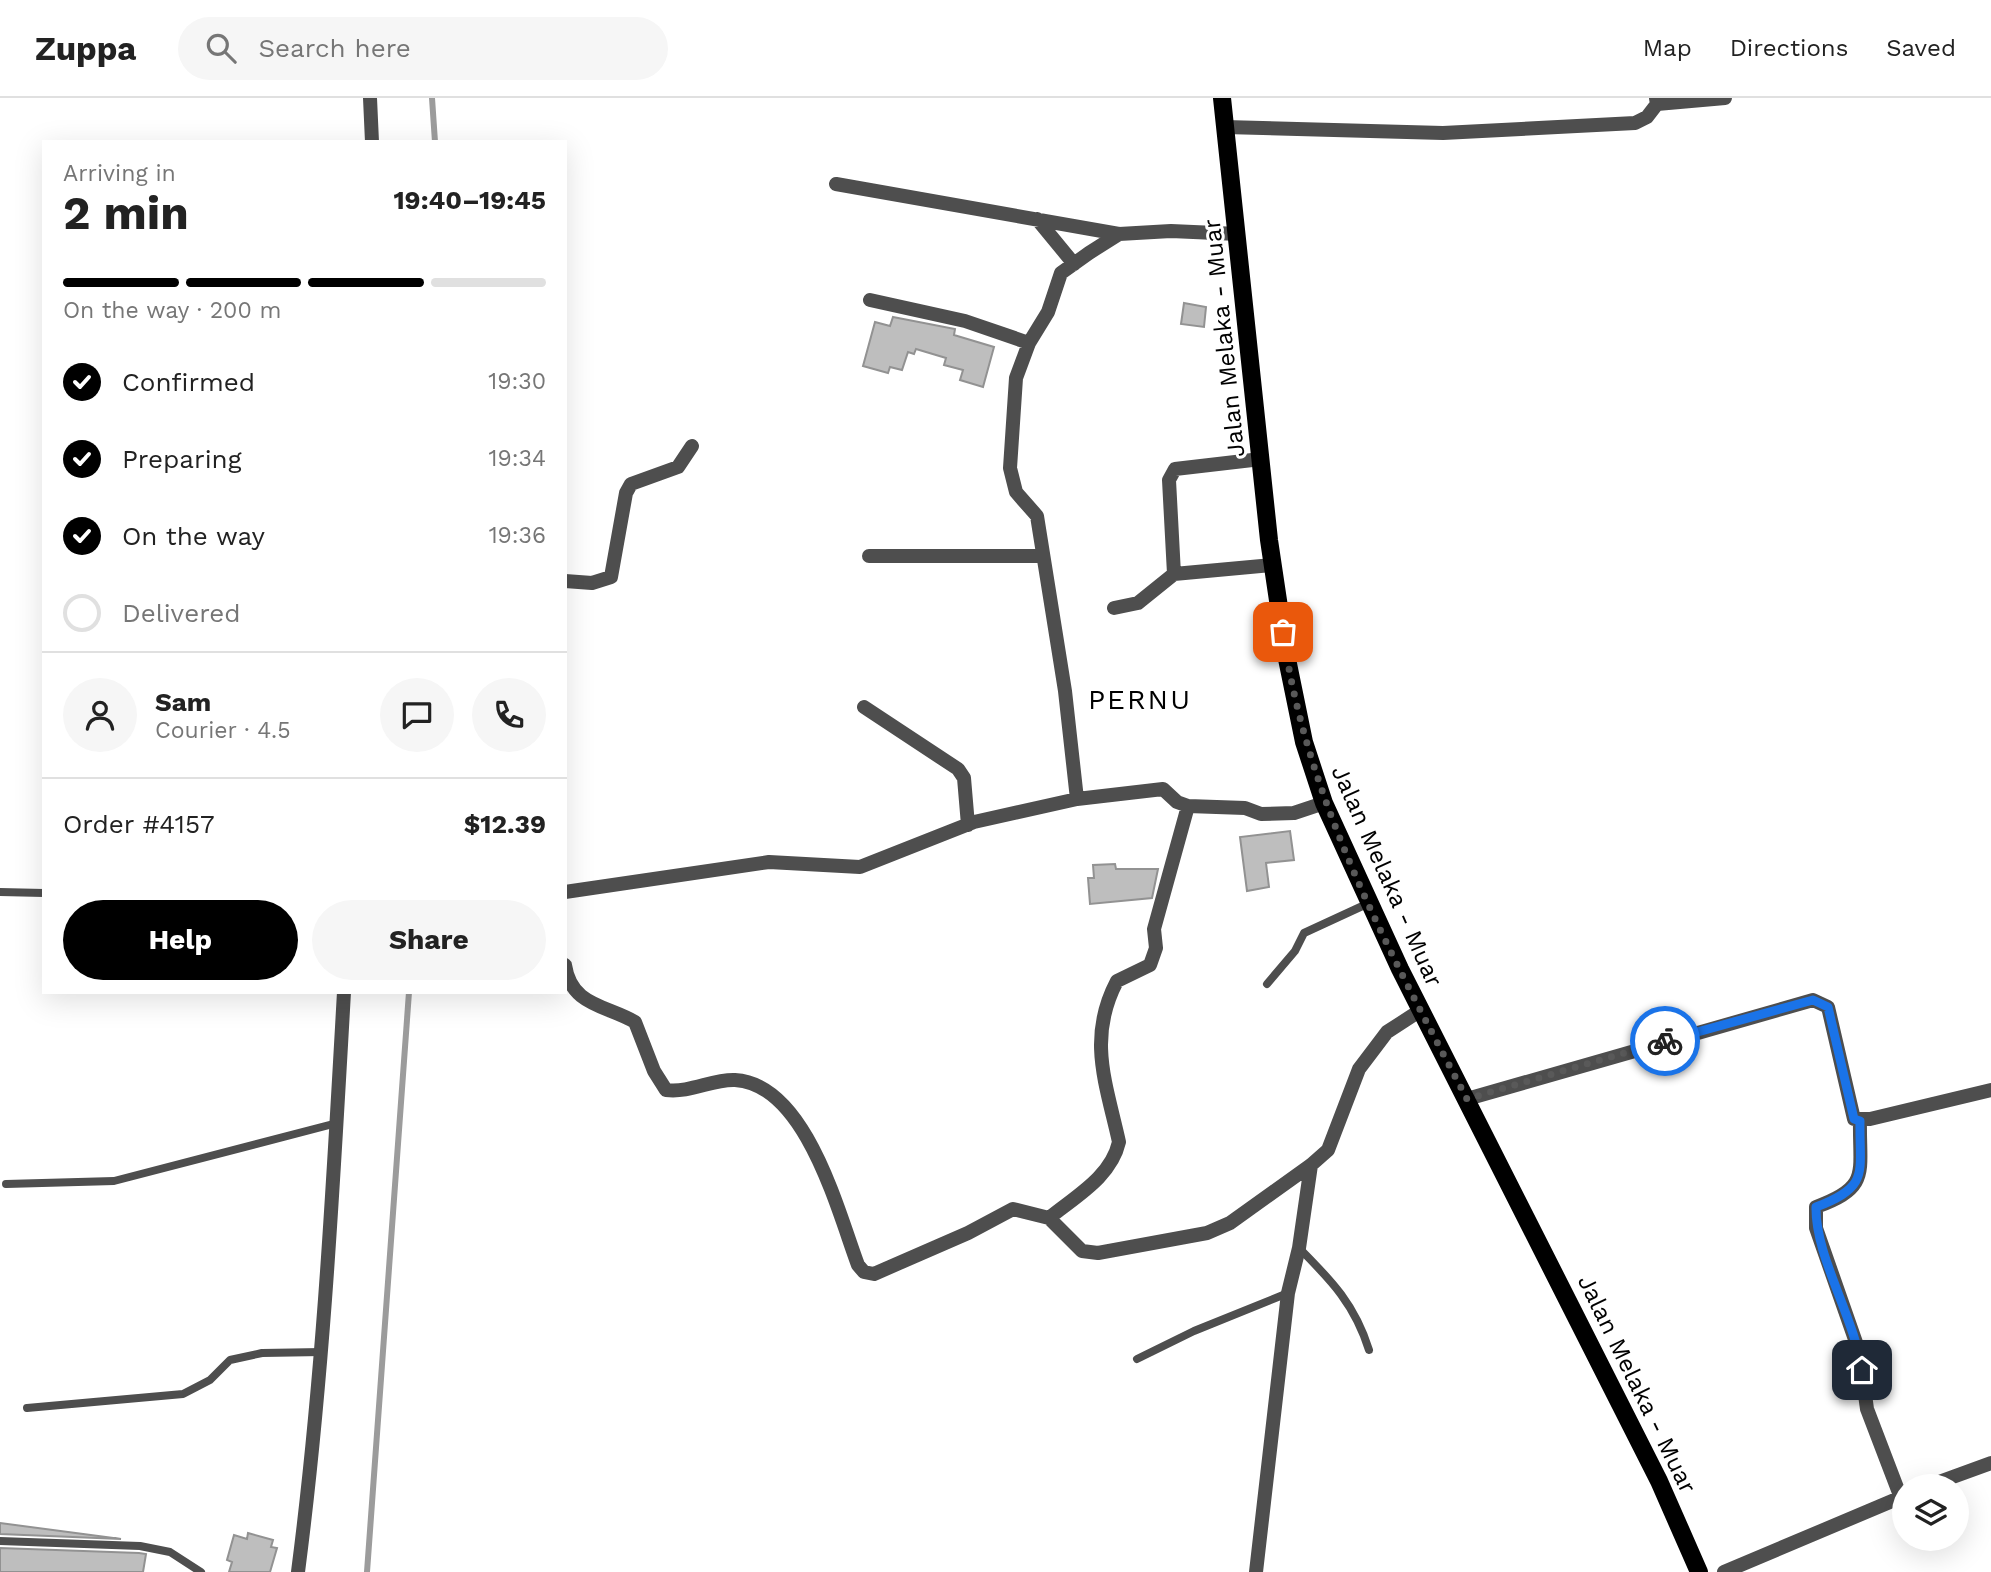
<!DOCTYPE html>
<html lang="en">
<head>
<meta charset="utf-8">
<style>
	:root { --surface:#fff; --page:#f6f6f6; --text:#222; --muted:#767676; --line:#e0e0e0; --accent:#000 }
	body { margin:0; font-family:"Work Sans",sans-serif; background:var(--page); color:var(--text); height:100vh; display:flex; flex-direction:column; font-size:26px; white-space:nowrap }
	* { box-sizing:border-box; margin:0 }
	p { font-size:23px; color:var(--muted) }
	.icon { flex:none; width:38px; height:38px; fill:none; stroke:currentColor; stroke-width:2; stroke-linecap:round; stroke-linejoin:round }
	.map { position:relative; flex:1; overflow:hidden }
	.sheet { position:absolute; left:42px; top:42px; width:525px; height:854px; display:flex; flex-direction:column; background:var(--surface); border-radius:0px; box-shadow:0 7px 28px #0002 }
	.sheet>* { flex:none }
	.buttons { position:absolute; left:1892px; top:1376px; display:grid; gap:14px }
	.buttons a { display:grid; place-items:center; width:77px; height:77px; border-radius:50%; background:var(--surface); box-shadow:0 7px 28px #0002; font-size:35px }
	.pin { position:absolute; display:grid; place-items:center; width:60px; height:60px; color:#fff; margin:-30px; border-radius:14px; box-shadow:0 4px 10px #0006 }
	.courier { position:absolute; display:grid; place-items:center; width:70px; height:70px; margin:-35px; border:5px solid #1a73e8; border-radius:50%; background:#fff; color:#222; box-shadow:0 2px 9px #0007 }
	.summary em { font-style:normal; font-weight:700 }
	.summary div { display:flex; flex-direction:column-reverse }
	.summary { display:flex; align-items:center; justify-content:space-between; height:119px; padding:0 21px }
	h1 { font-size:46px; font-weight:700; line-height:52px }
	.bar { display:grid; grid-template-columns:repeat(4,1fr); gap:10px 7px; align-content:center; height:84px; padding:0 21px }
	.bar i { height:9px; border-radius:5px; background:var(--line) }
	.bar .selected { background:var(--accent) }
	.bar p { grid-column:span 4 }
	.line { display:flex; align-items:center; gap:18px; padding:0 21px; border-top:2px solid var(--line) }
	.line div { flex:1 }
	.round { display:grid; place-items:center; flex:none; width:74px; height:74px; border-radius:37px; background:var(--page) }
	ol { padding:0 21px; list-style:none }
	li { display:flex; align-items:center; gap:21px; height:77px }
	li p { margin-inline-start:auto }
	li .icon { padding:7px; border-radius:50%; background:var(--accent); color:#fff; stroke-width:4 }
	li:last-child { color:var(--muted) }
	li i { width:38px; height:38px; border:4px solid var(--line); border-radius:50% }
	.primary-button { display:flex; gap:14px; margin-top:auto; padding:14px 21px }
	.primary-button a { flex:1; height:80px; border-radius:42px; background:var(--accent); color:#fff; font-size:28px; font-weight:700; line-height:80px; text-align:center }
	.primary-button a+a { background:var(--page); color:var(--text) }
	header { display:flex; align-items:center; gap:42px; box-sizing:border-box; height:98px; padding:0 35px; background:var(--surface); border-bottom:2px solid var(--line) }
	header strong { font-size:33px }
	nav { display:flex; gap:38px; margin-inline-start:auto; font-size:24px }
	.search { width:490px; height:63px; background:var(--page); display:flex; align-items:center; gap:18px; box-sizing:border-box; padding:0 24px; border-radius:38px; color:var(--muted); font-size:26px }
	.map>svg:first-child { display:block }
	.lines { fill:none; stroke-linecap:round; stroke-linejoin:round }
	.stream { stroke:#9c9c9c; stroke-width:6 }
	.building { fill:#bebebe; stroke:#929292; stroke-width:2 }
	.service { stroke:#4e4e4e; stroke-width:8 }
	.minor { stroke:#4e4e4e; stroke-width:14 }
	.primary { stroke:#000; stroke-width:18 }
	.done { stroke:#595959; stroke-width:7; stroke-dasharray:0 12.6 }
	.route { stroke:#1a73e8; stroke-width:9 }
	.labels { text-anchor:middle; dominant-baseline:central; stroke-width:6; stroke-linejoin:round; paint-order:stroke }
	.street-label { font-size:24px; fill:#000; stroke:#fff }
	.quarter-label { font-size:28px; letter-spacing:2px; fill:#000; stroke:#fff }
</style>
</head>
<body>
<header>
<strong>Zuppa</strong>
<div class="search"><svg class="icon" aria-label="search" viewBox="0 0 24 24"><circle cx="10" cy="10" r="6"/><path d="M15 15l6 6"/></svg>Search here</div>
<nav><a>Map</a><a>Directions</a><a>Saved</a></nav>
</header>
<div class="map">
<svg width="1991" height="1474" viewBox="0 0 1991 1474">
	<rect width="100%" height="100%" fill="#fff"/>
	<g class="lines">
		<path class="stream" d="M432,0L435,44
			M367,1474L409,894"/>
	</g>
	<path class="building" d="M1184,205L1206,209L1204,229L1181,226Z
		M893,219L955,231L954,237L994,249L983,289L960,282L963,272L944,267L946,260L916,251L914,256L908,254L902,272L890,269L888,275L863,268L875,224L890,228Z
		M1290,733L1294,762L1266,765L1269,789L1247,793L1240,739Z
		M1115,766L1116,771H1158L1152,800L1090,806L1088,780H1094L1093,767Z
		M0,1425L121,1441L0,1436Z
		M248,1435L273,1442L271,1449L277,1450L270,1474H229L232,1464L227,1462L234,1437L247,1441Z
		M0,1450L139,1455L146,1456L143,1474H0Z"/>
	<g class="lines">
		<path class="service" d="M0,794L44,795
			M1267,886L1295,853L1304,835L1369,805
			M6,1086L114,1083L337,1025
			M1299,1150C1332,1183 1355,1207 1369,1252
			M1137,1261L1194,1233L1288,1195
			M27,1310L183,1296L210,1282L230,1262L262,1255L322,1254
			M0,1443L140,1448L170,1454L201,1474"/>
		<path class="minor" d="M370,0L372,44
			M1657,6L1725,0
			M1225,29L1443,35L1635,25L1647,19L1657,6L1656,0
			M836,86L1119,136
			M1037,121L1074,166
			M870,202L965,223L1029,245
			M1261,361L1175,371L1169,382L1174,476L1273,467
			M869,458H1042
			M565,483L592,485L611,479L626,395L631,386L678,369L692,348
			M1114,510L1138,505L1174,476
			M864,609L958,671L964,680L968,727
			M1077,701L1065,593L1037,418L1016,394L1010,370L1016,280L1029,245L1048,214L1061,175L1089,155L1119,136L1171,133L1238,136
			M565,794L769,764L860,769L974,724L1077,701L1163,691L1177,704L1188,708L1245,710L1261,716L1294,715L1324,705
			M565,867C571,908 606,907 635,924L654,973L666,992C691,995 712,981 735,982C806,986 838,1114 858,1167L864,1174L874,1176L968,1135L1013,1111L1049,1120L1082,1153L1098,1155L1207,1135L1230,1125L1311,1067L1328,1052L1359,971L1387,934L1421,912
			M1467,1001L1813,902L1828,909L1854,1021H1870L1991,992
			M1860,1023C1859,1075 1871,1089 1816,1109V1130L1859,1253L1867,1311L1901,1400
			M1049,1120C1076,1098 1111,1079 1119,1044C1106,985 1087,940 1117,883L1150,867L1156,850L1154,831L1188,708
			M1928,1388L1991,1365
			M298,1474C323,1281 333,1088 344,894
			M1256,1474L1288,1195L1299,1150L1311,1067
			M1724,1474L1904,1398"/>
		<path class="primary" d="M1222,0L1269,442L1286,556L1304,644L1324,705L1400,871L1659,1383L1699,1474"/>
	</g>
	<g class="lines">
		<path class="done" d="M1283,534C1306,702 1389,853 1467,1001L1665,943"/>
		<path class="route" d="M1665,943L1813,902L1828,909L1854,1021L1860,1023C1859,1075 1871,1088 1816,1109C1815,1158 1854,1218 1862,1272"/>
	</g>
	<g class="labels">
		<g class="street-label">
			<text transform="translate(1224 240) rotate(-96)">Jalan Melaka - Muar</text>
			<text transform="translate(1387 778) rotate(66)">Jalan Melaka - Muar</text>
			<text transform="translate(1637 1286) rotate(64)">Jalan Melaka - Muar</text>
		</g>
		<g class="quarter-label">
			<text x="1140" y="601">PERNU</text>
		</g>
	</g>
</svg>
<div class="buttons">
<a><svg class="icon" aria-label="layers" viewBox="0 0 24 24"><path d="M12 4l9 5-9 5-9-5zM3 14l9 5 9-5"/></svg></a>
</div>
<div class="pin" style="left:1283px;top:534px;background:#ea580c"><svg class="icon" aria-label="bag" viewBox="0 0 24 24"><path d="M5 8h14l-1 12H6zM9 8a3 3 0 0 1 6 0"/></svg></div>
<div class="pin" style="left:1862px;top:1272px;background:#1f2937"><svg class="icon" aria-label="home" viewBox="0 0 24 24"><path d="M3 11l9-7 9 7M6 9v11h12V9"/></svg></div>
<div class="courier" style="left:1665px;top:943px"><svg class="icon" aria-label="bike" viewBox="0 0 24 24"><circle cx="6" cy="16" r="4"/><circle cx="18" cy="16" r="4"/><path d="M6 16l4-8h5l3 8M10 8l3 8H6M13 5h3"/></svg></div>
<section class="sheet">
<div class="summary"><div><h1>2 min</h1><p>Arriving in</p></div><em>19:40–19:45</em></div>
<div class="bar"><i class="selected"></i><i class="selected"></i><i class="selected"></i><i></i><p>On the way · 200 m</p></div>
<ol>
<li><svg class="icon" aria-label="check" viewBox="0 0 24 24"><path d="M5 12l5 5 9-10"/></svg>Confirmed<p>19:30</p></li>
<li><svg class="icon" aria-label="check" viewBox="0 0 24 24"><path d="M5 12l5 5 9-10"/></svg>Preparing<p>19:34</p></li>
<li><svg class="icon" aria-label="check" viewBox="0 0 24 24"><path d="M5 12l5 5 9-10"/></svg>On the way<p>19:36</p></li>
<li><i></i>Delivered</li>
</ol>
<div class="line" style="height:126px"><a class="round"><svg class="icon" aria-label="person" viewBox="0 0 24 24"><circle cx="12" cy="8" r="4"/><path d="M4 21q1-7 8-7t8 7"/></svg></a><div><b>Sam</b><p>Courier · 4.5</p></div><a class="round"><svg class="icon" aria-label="chat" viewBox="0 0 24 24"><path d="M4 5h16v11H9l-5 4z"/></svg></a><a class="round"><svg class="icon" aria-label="phone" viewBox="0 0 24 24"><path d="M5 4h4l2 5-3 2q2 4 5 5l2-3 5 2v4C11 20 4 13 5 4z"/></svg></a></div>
<div class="line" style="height:91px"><div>Order #4157</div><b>$12.39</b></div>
<div class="primary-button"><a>Help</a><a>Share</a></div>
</section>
</div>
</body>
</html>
